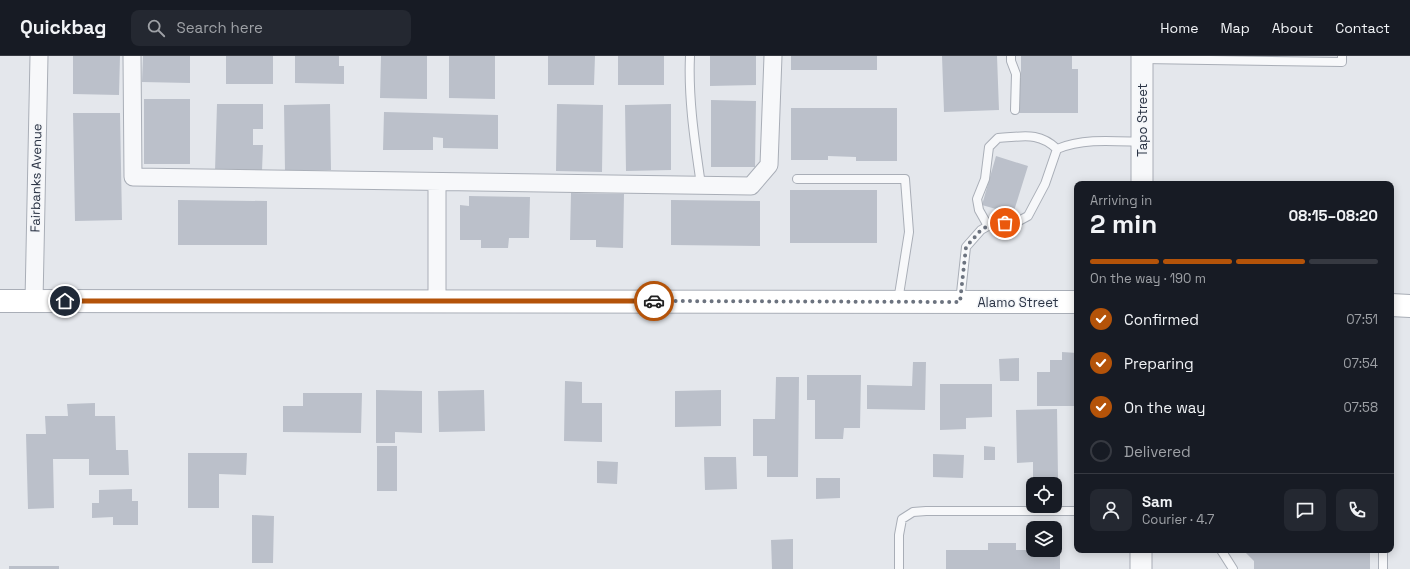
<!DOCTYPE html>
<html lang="en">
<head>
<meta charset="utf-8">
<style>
	:root { --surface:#171b24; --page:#242831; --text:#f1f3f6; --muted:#9ea1a6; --line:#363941; --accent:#b45309 }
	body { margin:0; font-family:"Space Grotesk",sans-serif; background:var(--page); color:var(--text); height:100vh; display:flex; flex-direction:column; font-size:15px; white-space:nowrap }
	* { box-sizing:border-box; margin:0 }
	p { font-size:13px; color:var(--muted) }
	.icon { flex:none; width:22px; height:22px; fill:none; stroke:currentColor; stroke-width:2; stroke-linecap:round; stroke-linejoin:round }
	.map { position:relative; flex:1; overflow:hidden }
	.panel { position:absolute; left:1074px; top:125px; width:320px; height:372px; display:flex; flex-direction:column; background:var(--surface); border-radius:8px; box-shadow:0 2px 10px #0003 }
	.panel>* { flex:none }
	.controls { position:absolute; left:1026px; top:421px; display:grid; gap:8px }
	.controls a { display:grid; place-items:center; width:36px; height:36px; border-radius:8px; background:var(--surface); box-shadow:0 2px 10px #0003; font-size:20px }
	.pin { position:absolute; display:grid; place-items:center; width:34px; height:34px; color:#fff; margin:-17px; border:2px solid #fff; border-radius:50%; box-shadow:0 1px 4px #0007 }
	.courier { position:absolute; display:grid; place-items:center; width:40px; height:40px; margin:-20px; border:3px solid #b45309; border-radius:50%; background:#fff; color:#222; box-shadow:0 1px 5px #0007 }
	.summary em { font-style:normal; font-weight:800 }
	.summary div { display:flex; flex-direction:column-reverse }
	.summary { display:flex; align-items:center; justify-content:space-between; height:68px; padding:0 16px }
	h1 { font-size:26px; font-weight:800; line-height:30px }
	.bar { display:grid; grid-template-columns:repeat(4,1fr); gap:6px 4px; align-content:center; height:48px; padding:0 16px }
	.bar i { height:5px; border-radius:3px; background:var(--line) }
	.bar .selected { background:var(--accent) }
	.bar p { grid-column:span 4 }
	.line { display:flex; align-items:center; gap:10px; padding:0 16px; border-top:1px solid var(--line) }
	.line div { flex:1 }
	.round { display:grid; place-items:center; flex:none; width:42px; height:42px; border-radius:8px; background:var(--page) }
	ol { padding:0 16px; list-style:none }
	li { display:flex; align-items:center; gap:12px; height:44px }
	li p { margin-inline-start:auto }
	li .icon { padding:4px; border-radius:50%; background:var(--accent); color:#fff; stroke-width:4 }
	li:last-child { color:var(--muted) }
	li i { width:22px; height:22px; border:2px solid var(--line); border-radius:50% }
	header { display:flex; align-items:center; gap:24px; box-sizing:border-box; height:56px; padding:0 20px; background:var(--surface); border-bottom:1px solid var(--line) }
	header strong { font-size:19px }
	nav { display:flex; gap:22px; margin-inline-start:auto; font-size:14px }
	.search { width:280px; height:36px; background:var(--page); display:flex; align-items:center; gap:10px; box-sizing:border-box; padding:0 14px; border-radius:8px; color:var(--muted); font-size:15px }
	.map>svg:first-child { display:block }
	.building { fill:#bbc0ca }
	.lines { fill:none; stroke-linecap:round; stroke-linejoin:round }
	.service-casing { stroke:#a9aeb7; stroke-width:10 }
	.minor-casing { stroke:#a9aeb7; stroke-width:19 }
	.tertiary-casing { stroke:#a9aeb7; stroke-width:23 }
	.secondary-casing { stroke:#a9aeb7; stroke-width:24 }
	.service { stroke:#f7f8fa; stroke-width:8 }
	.minor { stroke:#f7f8fa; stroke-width:17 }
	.tertiary { stroke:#f7f8fa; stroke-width:21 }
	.secondary { stroke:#fff; stroke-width:22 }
	.done { stroke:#6c737f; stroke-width:4; stroke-dasharray:0 7.2 }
	.route { stroke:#b45309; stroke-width:5 }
	.labels { text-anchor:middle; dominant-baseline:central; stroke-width:3; stroke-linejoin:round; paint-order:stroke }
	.street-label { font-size:13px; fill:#2b3445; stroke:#f4f6f9 }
</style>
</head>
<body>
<header>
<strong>Quickbag</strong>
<div class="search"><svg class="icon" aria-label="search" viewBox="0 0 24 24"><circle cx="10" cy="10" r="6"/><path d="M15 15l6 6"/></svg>Search here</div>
<nav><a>Home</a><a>Map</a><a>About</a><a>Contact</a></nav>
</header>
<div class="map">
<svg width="1410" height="513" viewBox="0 0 1410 513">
	<rect width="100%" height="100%" fill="#e4e7ec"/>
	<path class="building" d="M73,0H120L119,39L73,38Z
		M143,0H190V27L142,26Z
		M226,0H273V28H226Z
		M295,0H339V10H344V28L295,27Z
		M381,0H427V43L380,42Z
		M449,0H495V43L449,42Z
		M548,0H595L594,29H548Z
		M618,0H664V29H618Z
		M710,0H756V29L710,30Z
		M791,0H877V14H791Z
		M942,0H997L999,54L944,56Z
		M1021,0H1072V13H1078V57H1017V22H1021Z
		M144,43H190V108H144Z
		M711,44L756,45L755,111H711Z
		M217,48H263V73H253V89H263L262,115H215Z
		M330,48L331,114L285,115L284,49Z
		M557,48L603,49L602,116L556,115Z
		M671,48V114L626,115L625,49Z
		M791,52H897V105H856V101L828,100V104H791Z
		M384,56L498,59V93L443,92V82L433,81V94H383Z
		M73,57H120L122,164L75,165Z
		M996,100L1028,110L1013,158L982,149Z
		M790,134H877V187H790Z
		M571,137L624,138L623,192L596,191V184H570Z
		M469,140L530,141L529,182H509L508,192H481V184H460V149L469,150Z
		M178,144L267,145V189H178Z
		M671,144L760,145V190L671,189Z
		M1062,296L1077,297V350H1037V316H1050V304H1062Z
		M1019,302V325H1000L999,303Z
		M913,306H926L925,354L867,353V329L912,330Z
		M807,319H861L860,372H844L843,383H815V344H807Z
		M776,321H799L798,421H767V400H753V363H775Z
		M565,325L582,326V347H602V386L564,385Z
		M940,328H992V361L966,362V373L940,374Z
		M376,334L422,335V377L395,376V387H376Z
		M484,334L485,375L439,376L438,335Z
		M721,334V370L675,371V335Z
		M303,337H362L361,377L283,376V350H303Z
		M95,347V360H115L116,394H128L129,419H89V403H53L54,452L28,453L26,378H46L45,360H68L67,348Z
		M1057,353L1058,422H1033V406L1017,407L1016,354Z
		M377,390H397V435H377Z
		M984,390L995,391V404H984Z
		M188,397H247L246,419L219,418V452H188Z
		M933,398L964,399L963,422L933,421Z
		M704,401H736L737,433L705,434Z
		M597,405L618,406L617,428L597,427Z
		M816,422H840V442L816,443Z
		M132,433V445H138V469H113V461L92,462V447H99V434Z
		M252,459L274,460L273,507H252Z
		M793,483V513H772L771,484Z
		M988,487H1016V494H1060V513H946V494H988Z
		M1243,494H1370V513H1254V505Z
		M9,510H59V513H9Z"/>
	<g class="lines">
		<g class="service-casing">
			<path id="service" d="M690,0C688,43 695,87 701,129
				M1011,0V5L1016,18L1015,54
				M1143,3L1342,6V0
				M797,123H905L909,176L898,245
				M988,170L979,154L977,143L985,123L989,91L998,82C1022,81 1038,75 1057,93
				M960,246L966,191L981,174L988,170L1017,166L1028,160L1045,128L1057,93C1083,82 1113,85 1141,86
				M1221,494L1233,513
				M1383,494V513
				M899,513V479L902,463L913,456L926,455H1077"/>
		</g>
		<g class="minor-casing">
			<path id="minor" d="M132,0L133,121L751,130L769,109L773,0
				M437,126V245
				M34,245L39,0"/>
		</g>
		<g class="tertiary-casing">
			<path id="tertiary" d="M1142,128V0
				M1141,513V494"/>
		</g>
		<g class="secondary-casing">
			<path id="secondary" d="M0,245L1077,246
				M1391,249L1410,250"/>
		</g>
		<use href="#service" class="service"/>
		<use href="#minor" class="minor"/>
		<use href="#tertiary" class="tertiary"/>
		<use href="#secondary" class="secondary"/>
	</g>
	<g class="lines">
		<path class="done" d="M654,245L960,246L966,191L981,174L988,170L1005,167"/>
		<path class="route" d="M65,245H654"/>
	</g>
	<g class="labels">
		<g class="street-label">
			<text transform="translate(1142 64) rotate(-90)">Tapo Street</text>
			<text transform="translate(36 122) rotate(-89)">Fairbanks Avenue</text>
			<text x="1018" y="246">Alamo Street</text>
		</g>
	</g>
</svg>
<div class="controls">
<a><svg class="icon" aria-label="locate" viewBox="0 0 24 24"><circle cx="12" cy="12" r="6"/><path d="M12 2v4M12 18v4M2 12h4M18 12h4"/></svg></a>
<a><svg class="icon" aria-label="layers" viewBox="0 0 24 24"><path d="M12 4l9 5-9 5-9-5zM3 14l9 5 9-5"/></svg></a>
</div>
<div class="pin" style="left:1005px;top:167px;background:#ea580c"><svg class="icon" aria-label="bag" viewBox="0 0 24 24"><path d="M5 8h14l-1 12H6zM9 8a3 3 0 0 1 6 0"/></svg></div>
<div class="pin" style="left:65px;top:245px;background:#1f2937"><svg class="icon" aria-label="home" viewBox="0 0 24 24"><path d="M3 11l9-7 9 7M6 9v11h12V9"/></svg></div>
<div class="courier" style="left:654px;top:245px"><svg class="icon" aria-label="car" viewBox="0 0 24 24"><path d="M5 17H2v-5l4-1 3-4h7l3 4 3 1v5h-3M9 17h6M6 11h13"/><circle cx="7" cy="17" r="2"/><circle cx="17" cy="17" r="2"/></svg></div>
<section class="panel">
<div class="summary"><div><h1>2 min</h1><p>Arriving in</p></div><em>08:15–08:20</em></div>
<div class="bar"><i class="selected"></i><i class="selected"></i><i class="selected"></i><i></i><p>On the way · 190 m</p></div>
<ol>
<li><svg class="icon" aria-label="check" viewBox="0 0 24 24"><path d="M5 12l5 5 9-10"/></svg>Confirmed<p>07:51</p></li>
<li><svg class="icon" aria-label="check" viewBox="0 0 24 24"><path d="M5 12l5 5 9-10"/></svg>Preparing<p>07:54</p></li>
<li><svg class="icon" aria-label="check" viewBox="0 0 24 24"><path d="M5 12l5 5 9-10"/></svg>On the way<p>07:58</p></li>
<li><i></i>Delivered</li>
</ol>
<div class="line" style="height:72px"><a class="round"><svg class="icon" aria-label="person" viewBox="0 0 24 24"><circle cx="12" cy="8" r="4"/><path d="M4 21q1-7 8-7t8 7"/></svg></a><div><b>Sam</b><p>Courier · 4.7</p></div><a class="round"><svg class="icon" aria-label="chat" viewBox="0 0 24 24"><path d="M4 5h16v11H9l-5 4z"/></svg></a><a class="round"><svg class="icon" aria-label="phone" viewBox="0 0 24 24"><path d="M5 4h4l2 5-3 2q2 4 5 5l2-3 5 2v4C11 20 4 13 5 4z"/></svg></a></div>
</section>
</div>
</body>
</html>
